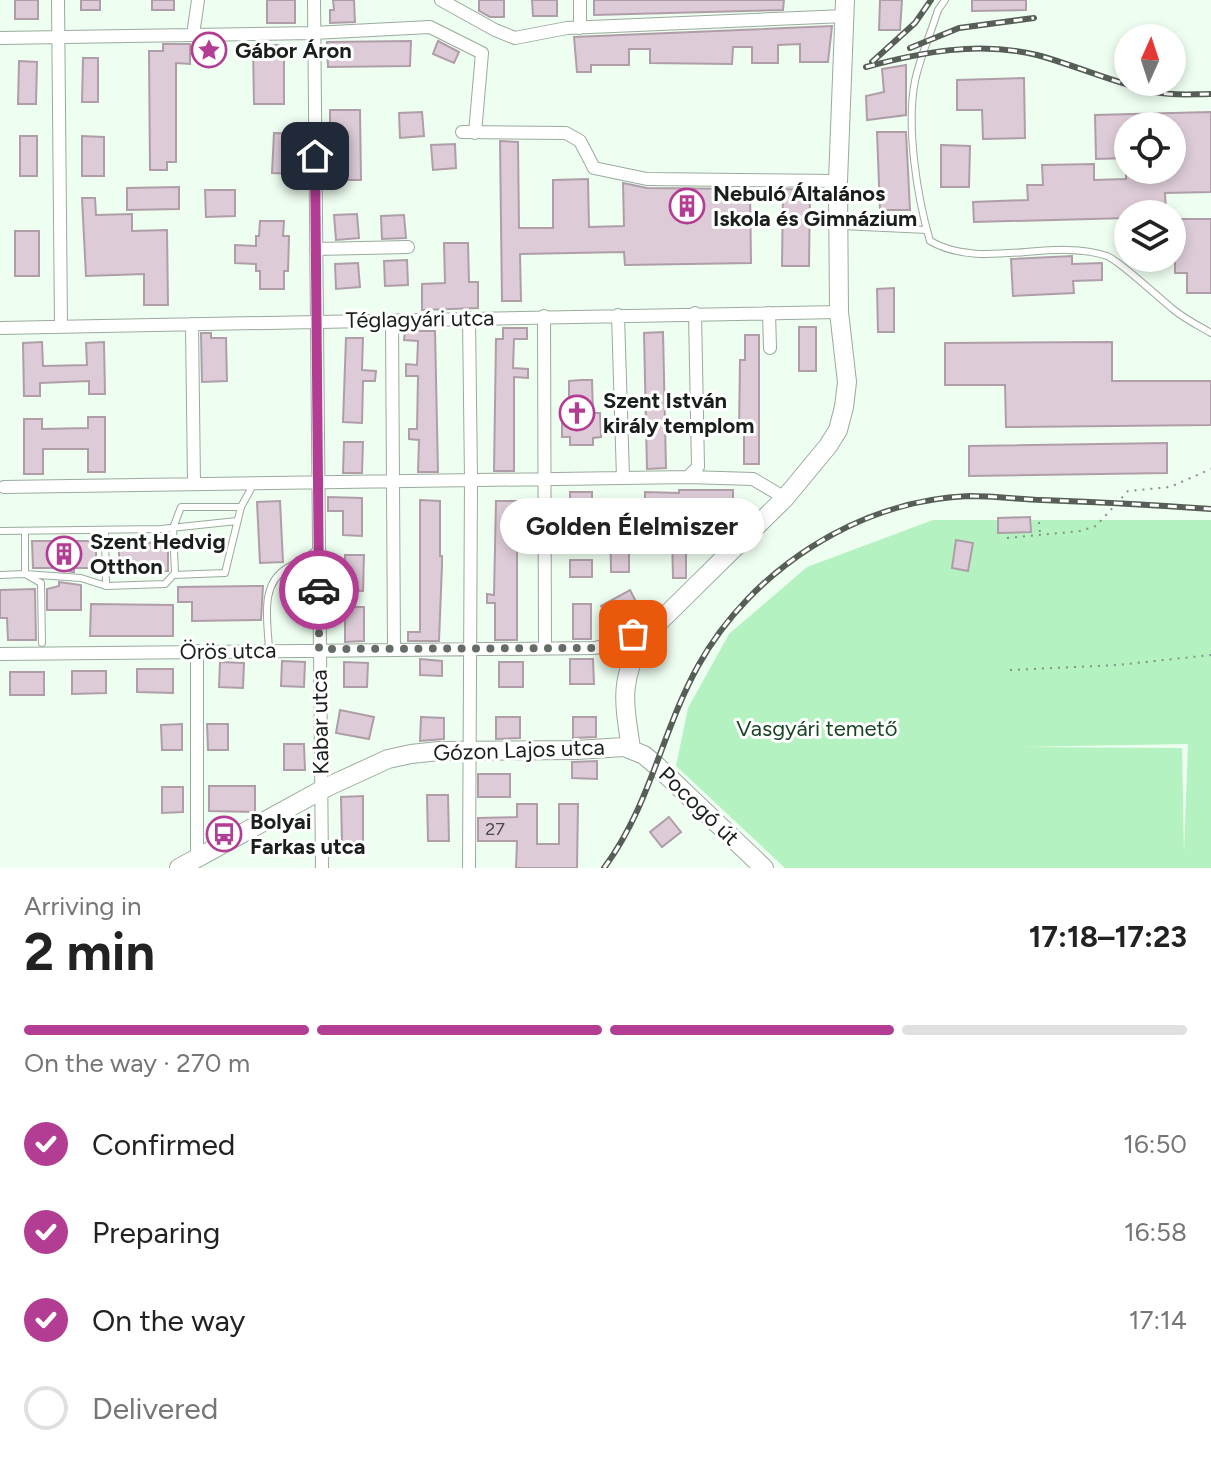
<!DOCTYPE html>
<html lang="en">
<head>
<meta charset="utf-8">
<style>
	:root { --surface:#fff; --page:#f6f6f6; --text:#222; --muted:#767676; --line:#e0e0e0; --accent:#b43d94 }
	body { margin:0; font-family:Figtree,sans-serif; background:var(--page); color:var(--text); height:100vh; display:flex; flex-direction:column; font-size:30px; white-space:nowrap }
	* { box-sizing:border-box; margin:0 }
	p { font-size:26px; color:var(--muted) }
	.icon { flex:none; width:44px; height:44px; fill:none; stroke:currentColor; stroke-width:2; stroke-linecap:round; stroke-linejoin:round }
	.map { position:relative; height:868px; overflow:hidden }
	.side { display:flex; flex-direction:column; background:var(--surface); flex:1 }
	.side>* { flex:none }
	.needle { width:52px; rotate:3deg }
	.controls { position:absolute; left:1114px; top:24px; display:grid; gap:16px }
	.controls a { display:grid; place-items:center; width:72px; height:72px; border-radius:50%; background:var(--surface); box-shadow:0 4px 12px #0003; font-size:40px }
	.pin { position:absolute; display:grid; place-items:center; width:68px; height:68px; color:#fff; margin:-34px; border-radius:16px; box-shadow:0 4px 12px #0006 }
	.courier { position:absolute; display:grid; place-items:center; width:80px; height:80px; margin:-40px; border:6px solid #b43d94; border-radius:50%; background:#fff; color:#222; box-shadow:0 2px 10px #0007 }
	.bubble { position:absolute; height:56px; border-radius:28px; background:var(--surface); box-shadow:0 4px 12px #0003; font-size:26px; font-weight:700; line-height:56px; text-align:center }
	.summary em { font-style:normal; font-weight:700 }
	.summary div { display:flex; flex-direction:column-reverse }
	.summary { display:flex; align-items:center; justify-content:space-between; height:136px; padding:0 24px }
	h1 { font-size:52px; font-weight:700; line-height:60px }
	.bar { display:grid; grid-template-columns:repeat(4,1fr); gap:12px 8px; align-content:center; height:96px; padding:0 24px }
	.bar i { height:10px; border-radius:6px; background:var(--line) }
	.bar .active { background:var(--accent) }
	.bar p { grid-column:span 4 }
	ol { padding:0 24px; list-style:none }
	li { display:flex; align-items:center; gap:24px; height:88px }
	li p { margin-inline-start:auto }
	li .icon { padding:8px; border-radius:50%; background:var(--accent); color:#fff; stroke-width:4 }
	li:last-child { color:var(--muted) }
	li i { width:44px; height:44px; border:4px solid var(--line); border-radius:50% }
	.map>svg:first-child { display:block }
	.green { fill:#b5f2c1; fill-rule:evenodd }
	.building { fill:#ddccd7; stroke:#af9ea8; stroke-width:2 }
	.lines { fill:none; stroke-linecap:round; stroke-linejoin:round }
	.lane-casing { stroke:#9baa9e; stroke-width:8 }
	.street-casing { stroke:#9baa9e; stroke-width:14 }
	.secondary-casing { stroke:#9baa9e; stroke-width:20 }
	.path { stroke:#869187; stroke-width:2; stroke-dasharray:2 6; stroke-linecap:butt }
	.lane { stroke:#fff; stroke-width:6 }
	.street { stroke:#fff; stroke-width:12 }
	.secondary { stroke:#fff; stroke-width:18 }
	.rail-casing { stroke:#565e57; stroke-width:6 }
	.rail { stroke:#fff; stroke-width:3; stroke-dasharray:9; stroke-linecap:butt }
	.done { stroke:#646d65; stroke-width:8; stroke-dasharray:0 14.4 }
	.route { stroke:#b43d94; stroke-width:10 }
	.labels { text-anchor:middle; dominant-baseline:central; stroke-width:6; stroke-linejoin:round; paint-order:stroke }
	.number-label { font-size:18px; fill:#4a4a49 }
	.poi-label { font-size:22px; font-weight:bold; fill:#191f1a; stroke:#fff; text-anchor:start }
	.street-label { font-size:22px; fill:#191f1a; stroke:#fff }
	.park-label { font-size:22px; fill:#184525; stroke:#fff }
</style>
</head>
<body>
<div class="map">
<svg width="1211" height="868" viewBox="0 0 1211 868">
	<rect width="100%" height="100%" fill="#eefef0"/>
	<path class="green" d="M933,520H1211V868H785L676,766L688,708L729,634L807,567ZM1188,744L1184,853L1182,748L1022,747Z"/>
	<path class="building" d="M15,0H38V19H15Z
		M81,0H100V10H81Z
		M152,0H174V10H152Z
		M267,0H295V23H267Z
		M333,0H354L355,22L330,23V10H334Z
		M479,0H504V17H490L479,11Z
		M532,0H557V16H533Z
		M594,0H784L783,10L594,15Z
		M880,0H902L900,30H879Z
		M972,0H1026V10L972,11Z
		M832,26L828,62H800V44L778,45V63H752V47H733L732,64L650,63V49H629V65H591V72H577L574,37Z
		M411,41L410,66L328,67L327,42Z
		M438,41L459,52L454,63L433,54Z
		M163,44H190V64L176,63V162H167V170H150L149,51H163Z
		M253,45H284V104H254Z
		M83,58H98V102H82Z
		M19,61L37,62L36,104H18Z
		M906,65V115L867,120L866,96L884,92L882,69Z
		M1024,78L1025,138L983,139L982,110H957V80Z
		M330,110H360L361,180H330Z
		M422,112L424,136L400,138L399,113Z
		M1211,112V192L1165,193L1166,214H1128V218L974,222L973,202L1028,200L1027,185H1043L1042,165L1094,164V180L1126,179V170H1172V126H1128V158L1096,159L1095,115Z
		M877,132H906L910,210H880Z
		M274,133L301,134L299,174L272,173Z
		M20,136H37V176H20Z
		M82,136L104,137V176H82Z
		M500,141L518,142L519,228H553V180L588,179L589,227L624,226L623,183L647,188L750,189L751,263L625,265L624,252L520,254L521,301H502Z
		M455,144L456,168L433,170L431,145Z
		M941,145L970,146L969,187H941Z
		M179,187V209L127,210V188Z
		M783,189L810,190L809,266H782Z
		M205,190H235V216L206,217Z
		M82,198H95L96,215L132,214V231L167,230L168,305H144V274L86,276Z
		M357,214L359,238L336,240L334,215Z
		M404,215L406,238L382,239L381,216Z
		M1175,219H1211V293H1187V273H1175Z
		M260,221H284L283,236H289L288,271H284V289H260V271H256V264L235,263V245L256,246V236H259Z
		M15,231H39V276H15Z
		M444,243H468L469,282H478V308L422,310V284L445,283Z
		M1072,256V264L1102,263V280L1073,281L1074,293L1013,296L1011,259Z
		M407,260L408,285L385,286L384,261Z
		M358,263L360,287L336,289L335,264Z
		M894,288V332H878L877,289Z
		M799,327H816V371H799Z
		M503,328H527V339H514L513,368L528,369V378L514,377V471H494L496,339H503Z
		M405,331H435L438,472H418L419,440L409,439V429H417L418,376H406V364L417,365L418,341L404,340Z
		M663,332L666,468L647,469L644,333Z
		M201,333H211V338H226L227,381L202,382Z
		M745,335H759V464H744V433H739L740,360H745Z
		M346,338H363L362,370L376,371L375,381H363L362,423L343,422Z
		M42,342L43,366L87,365L86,343L104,342L105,394H89V381L40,383V396H24L23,343Z
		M1112,342V381H1211V425L1006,427L1005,385H945V343Z
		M581,380H592L593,413H600L601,437L593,438V445H570V437H562V413H569V381Z
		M88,417H105V472H88V449H43V474H24V419H42V429L88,428Z
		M344,442H363L362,473H343Z
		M1167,443V473L969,476V446Z
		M679,490H733V509H686V578H673L672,533L655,532V508L645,507V492L679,493Z
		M570,492H592V509H570Z
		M328,497L362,498V536L343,535V511H328Z
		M420,500L440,501V556H442V565L439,641H408V632H420Z
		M280,501L283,562L260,563L257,502Z
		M496,501H517V640H495V603H487V594L494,595Z
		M610,502L627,503L625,537H629V572H611Z
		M1030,517L1031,532L998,533V518Z
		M956,540L973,543L968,571L952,568Z
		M32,541H96V568H74V572L59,570V568H33Z
		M119,542L168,543V571L119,572Z
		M345,555H364L363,591L344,590Z
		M570,560H592V577H570Z
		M59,582L81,585V610H47V589L59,586Z
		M263,586L261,620L192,621V602H178V587Z
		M35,589L36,640H8L7,618H0V590Z
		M630,590L642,613L614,629L601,606Z
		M91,604L173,605V636H90Z
		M573,604H591V639H573Z
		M345,607H364V641L345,642Z
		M420,659L442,661V676L420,675Z
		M570,659H593L594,684H570Z
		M282,661L305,662L304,687L281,686Z
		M220,662L244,663L243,688L219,687Z
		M344,662L368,663L367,687H344Z
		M499,662H523V687H499Z
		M137,669H173V693L137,692Z
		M72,671H106V693L72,694Z
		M10,672H44V695H10Z
		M340,710L374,717L369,739L336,733Z
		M421,717L444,718V739L420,741Z
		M496,717H520V738L496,739Z
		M573,717H596V737L573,738Z
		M182,724V750H162L161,725Z
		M207,724H228V750H208Z
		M284,744H304L305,770H284Z
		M597,761V779L572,778V762Z
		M478,774H510V797H478Z
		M209,786H255V812L209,811Z
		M162,787H183V812L162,813Z
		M427,795H448L449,841H428Z
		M363,796V842H342L341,797Z
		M517,804H537V844H559V804H578L577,868H516L517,841H478V818L517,817Z
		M669,817L681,832L662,847L650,832Z"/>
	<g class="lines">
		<g class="lane-casing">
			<path id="lane" d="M945,0L938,10C931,33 920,57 915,81C906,126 917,197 930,241C982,271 1051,237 1107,256C1120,261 1160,299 1174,310C1185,319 1199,326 1211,333
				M842,226L927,230
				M105,530L106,586
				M0,531L161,529L237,521
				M285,573C297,569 308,578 318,585
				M0,575L25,574V531
				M173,575L225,573L241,507L253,485
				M42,643L41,583L25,574L81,578L106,586L165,584L175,573L173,528L181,507H241
				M269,650C268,622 259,585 287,568C300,560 307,560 318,548"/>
		</g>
		<g class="street-casing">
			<path id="street" d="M58,0L61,327
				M314,0L322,868
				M441,0L495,30L515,38L567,28L845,16
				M580,0V28
				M193,35L198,0
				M0,38L313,33L430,27L482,53L475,133
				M462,132L566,133L580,141L594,168L647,179L838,181
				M316,249L408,247
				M769,313L770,348
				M618,315L623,478
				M544,316L545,648
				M469,318L471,480L469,868
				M392,320L394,649
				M192,324L194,484
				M0,328L839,312
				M688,477L698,467L695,313
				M4,487L688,477L753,479L785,498
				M0,654L595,648L607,645L626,634L643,638
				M197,858V651"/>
		</g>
		<g class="secondary-casing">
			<path id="secondary" d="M631,748C624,702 619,681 643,638L785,498L828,446L838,430L844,407L847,382L839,312L838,181L845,0
				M179,868L327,787L388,759L411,754L439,751L576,750L624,747L644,755L657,766L764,868"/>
		</g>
		<path class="path" d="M1039,522L1040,533
			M1007,538L1080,531L1096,526L1128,491L1170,487L1211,469
			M1010,670L1117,665L1211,655"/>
		<use href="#lane" class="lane"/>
		<use href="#street" class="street"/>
		<use href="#secondary" class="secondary"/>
		<g class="rail-casing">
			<path id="rail" d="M910,48L959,28L1034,18
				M872,62L915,23L931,0
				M866,67C922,52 978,41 1037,55C1077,66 1115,83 1155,92C1174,96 1192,94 1211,94
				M604,868C651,804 661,733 698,666C751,570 859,500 969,496C993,496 1018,499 1042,500C1098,502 1155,505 1211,509"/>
		</g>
		<use href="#rail" class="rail"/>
	</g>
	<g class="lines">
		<path class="done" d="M319,590V649L595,648L633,634"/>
		<path class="route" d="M315,156L319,590"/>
	</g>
	<defs>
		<g id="sight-ring" transform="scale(1.8)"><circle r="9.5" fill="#fff" stroke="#b43d94" stroke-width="1.5"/><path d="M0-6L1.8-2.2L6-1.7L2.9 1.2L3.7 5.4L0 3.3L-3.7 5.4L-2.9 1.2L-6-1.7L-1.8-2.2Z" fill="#b43d94"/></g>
		<g id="building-ring" transform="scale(1.8)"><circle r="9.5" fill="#fff" stroke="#b43d94" stroke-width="1.5"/><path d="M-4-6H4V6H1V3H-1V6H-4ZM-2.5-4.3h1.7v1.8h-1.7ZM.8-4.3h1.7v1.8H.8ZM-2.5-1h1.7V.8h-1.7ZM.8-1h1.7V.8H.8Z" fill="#b43d94"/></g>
		<g id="church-ring" transform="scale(1.8)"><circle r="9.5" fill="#fff" stroke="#b43d94" stroke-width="1.5"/><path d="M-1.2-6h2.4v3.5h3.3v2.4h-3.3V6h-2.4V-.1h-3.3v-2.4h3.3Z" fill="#b43d94"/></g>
		<g id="bus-ring" transform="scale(1.8)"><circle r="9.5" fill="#fff" stroke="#b43d94" stroke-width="1.5"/><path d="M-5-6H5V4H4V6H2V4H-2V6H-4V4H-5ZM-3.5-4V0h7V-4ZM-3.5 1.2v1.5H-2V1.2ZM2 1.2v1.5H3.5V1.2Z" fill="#b43d94"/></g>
	</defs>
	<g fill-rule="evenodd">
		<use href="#sight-ring" x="209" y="50"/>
		<use href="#building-ring" x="687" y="206"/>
		<use href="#church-ring" x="577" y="413"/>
		<use href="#building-ring" x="64" y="554"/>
		<use href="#bus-ring" x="224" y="834"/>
	</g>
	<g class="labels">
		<g class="number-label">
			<text x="495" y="829">27</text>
		</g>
		<g class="poi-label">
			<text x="235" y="50">Gábor Áron</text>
			<text x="713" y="193">Nebuló Általános<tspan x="713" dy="25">Iskola és Gimnázium</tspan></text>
			<text x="603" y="400">Szent István<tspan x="603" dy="25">király templom</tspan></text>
			<text x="90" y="541">Szent Hedvig<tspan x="90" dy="25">Otthon</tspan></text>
			<text x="250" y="821">Bolyai<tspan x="250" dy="25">Farkas utca</tspan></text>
		</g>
		<g class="street-label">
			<text transform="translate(420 319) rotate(-1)">Téglagyári utca</text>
			<text transform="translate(228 651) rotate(-1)">Örös utca</text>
			<text transform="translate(320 722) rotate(-91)">Kabar utca</text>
			<text transform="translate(519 750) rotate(-2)">Gózon Lajos utca</text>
			<text transform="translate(699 806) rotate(44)">Pocogó út</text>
		</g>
		<g class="park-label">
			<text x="817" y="728">Vasgyári temető</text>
		</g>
	</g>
</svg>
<div class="controls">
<a><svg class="needle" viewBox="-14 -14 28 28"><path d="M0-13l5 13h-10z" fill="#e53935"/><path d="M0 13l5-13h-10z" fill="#767676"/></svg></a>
<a><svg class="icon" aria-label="locate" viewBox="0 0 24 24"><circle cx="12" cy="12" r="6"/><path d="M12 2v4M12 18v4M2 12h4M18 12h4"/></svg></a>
<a><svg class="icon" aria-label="layers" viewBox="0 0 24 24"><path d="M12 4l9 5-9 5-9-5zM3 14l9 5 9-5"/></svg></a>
</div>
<div class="pin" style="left:633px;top:634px;background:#ea580c"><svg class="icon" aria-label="bag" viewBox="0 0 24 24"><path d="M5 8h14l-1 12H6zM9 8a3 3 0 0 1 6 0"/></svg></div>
<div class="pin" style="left:315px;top:156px;background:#1f2937"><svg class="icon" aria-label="home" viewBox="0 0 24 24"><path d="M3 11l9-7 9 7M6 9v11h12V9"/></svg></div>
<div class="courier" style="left:319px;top:590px"><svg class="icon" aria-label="car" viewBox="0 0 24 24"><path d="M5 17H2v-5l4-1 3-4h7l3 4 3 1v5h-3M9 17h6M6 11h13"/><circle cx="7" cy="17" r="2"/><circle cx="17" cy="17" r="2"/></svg></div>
<div class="bubble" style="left:500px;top:498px;width:264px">Golden Élelmiszer</div>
</div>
<section class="side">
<div class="summary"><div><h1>2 min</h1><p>Arriving in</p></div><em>17:18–17:23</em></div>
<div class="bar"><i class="active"></i><i class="active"></i><i class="active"></i><i></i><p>On the way · 270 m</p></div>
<ol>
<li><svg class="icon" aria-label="check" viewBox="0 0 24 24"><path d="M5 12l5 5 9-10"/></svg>Confirmed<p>16:50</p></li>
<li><svg class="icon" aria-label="check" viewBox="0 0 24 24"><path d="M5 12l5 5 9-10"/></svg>Preparing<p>16:58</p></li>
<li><svg class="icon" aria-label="check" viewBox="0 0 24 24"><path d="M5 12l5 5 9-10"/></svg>On the way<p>17:14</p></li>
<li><i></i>Delivered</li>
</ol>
</section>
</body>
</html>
